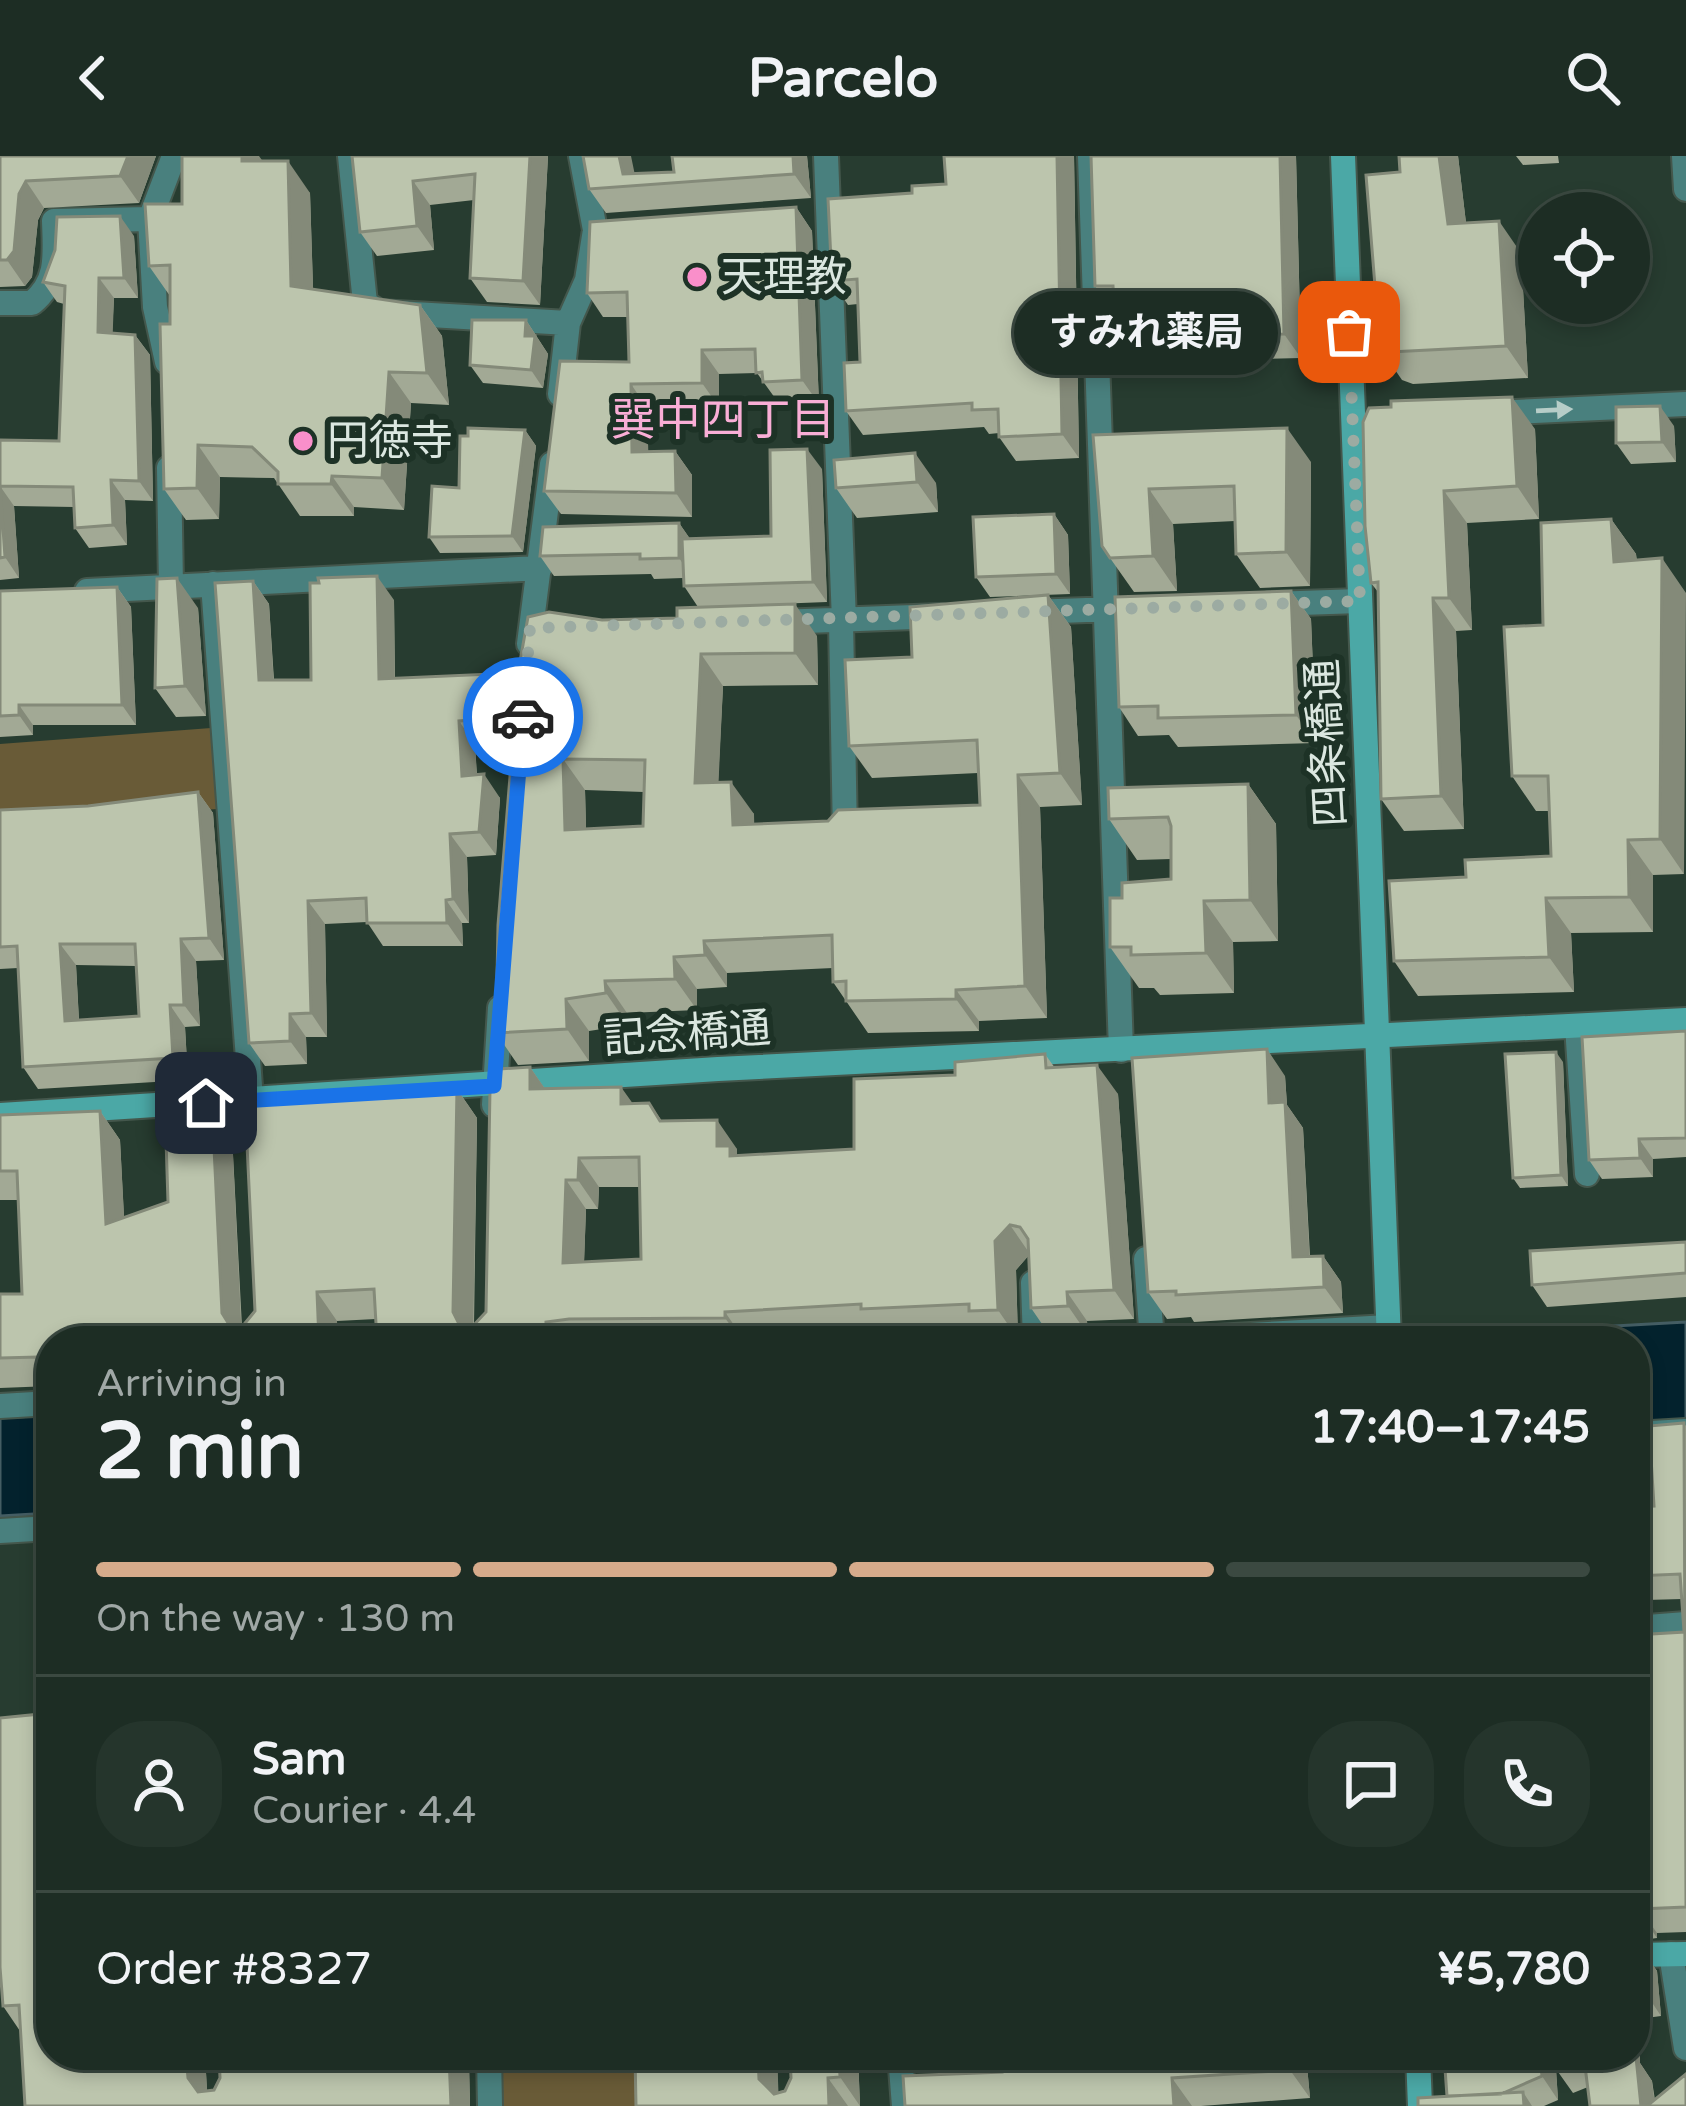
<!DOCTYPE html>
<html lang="en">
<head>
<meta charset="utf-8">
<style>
	:root { --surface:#1d2d24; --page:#25352c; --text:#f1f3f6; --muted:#a0a8a6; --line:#3b4941; --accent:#d6ab8b }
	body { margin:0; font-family:"Varela Round","Noto Sans JP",sans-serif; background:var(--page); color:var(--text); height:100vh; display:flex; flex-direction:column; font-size:45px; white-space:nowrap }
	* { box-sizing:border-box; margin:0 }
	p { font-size:39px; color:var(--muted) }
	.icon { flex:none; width:66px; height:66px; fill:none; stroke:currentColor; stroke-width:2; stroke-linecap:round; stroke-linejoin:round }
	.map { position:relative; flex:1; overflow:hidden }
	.details { position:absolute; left:36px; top:1170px; width:1614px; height:744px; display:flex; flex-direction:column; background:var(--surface); border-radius:48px; box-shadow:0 6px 18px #0003,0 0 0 3px var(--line) }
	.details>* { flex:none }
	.tools { position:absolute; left:1518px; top:36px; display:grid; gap:24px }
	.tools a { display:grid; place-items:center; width:132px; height:132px; border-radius:50%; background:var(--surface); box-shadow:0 6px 18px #0003,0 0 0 3px var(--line); font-size:60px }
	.pin { position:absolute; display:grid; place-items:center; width:102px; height:102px; color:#fff; margin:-51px; border-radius:24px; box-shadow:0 6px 18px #0006 }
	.courier { position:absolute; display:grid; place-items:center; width:120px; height:120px; margin:-60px; border:9px solid #1a73e8; border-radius:50%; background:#fff; color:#222; box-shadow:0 3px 15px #0007 }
	.bubble { position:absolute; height:84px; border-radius:42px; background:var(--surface); box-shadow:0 6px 18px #0003,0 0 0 3px var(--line); font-size:39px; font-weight:700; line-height:84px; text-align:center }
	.overview em { font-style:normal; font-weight:700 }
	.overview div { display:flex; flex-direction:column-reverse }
	.overview { display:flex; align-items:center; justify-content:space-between; height:204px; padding:0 60px }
	h1 { font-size:78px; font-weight:700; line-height:90px }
	.bar { display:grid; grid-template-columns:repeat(4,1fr); gap:18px 12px; align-content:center; height:144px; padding:0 60px }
	.bar i { height:15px; border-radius:9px; background:var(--line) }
	.bar .on { background:var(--accent) }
	.bar p { grid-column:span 4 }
	.line { display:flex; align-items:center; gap:30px; padding:0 60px; border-top:3px solid var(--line) }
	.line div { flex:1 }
	.round { display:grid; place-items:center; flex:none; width:126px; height:126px; border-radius:48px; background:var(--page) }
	header { display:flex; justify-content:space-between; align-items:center; height:156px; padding:0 60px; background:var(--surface); font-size:54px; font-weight:700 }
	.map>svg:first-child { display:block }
	.green { fill:#695b37 }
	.water { fill:#03222d; stroke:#445d63; stroke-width:3 }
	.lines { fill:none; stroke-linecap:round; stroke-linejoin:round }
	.street-casing { stroke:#44574c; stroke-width:28 }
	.secondary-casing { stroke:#44574c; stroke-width:28 }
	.street { stroke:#49807e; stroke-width:24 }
	.secondary { stroke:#4ba8a6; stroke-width:24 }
	.wall { fill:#a2a995; fill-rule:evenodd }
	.shaded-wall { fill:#848a79 }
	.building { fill:#bcc5ad; stroke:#848a79; stroke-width:3; fill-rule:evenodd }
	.oneway { fill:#b6cdc8 }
	.done { stroke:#9caba2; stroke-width:12; stroke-dasharray:0 21.6 }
	.route { stroke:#1a73e8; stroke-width:15 }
	.poi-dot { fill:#f98fca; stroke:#1d3226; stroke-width:4.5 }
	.labels { text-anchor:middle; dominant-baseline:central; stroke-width:12; stroke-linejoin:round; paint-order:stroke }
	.poi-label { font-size:42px; fill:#dbe7e0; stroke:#1d3226; text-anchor:start }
	.street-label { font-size:42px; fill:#dbe7e0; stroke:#1d3226 }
	.neighbourhood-label { font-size:45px; fill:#f9aed6; stroke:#1d3226 }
</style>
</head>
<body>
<header><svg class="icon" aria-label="back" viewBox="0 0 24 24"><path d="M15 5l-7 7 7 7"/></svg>Parcelo<svg class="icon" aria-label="search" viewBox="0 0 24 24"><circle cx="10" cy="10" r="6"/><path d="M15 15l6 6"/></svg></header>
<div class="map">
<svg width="1686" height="1950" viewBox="0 0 1686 1950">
	<rect width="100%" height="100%" fill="#273c30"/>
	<path class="green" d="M211,572L217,653L0,668V588Z
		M502,1899H647L648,1950H503Z"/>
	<path class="water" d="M1686,1166V1265L1635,1268V1185H1348Z
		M51,1259V1357L0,1360V1262Z"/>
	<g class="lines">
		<g class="street-casing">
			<path id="street" d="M350,0L365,147L379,156L568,167
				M826,0L844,465
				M1090,0L1121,894
				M1684,0L1686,33
				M0,147H32C59,125 55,98 54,65L150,63
				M167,206L155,151L150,63L174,0
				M560,238L568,167L587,124L595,74L581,0
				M1493,257L1686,248
				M169,312L171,430
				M213,428L251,944
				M87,435L540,412
				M1270,448L1360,445
				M1030,456L1115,453
				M841,465L845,679
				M778,466L941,460
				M529,488L552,308
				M1577,870L1587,1018
				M494,949L500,852
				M1146,1103L1152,1185
				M1033,1127L1035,1185
				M1147,1185L1388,1171
				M0,1250L51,1247
				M1635,1278L1686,1275
				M0,1375L51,1372
				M1635,1472L1686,1468
				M1671,1798L1686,1892
				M489,1899L490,1950
				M900,1899L904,1950"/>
		</g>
		<g class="secondary-casing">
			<path id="secondary" d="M1343,0L1389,1185
				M0,959L718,913L1686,864
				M1635,1799L1686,1798
				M1418,1899L1420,1950"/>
		</g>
		<use href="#street" class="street"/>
		<use href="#secondary" class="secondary"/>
	</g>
	<path class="wall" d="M0,0H156L139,47L44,52L38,64L32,121L25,130L0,131Z
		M352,0H548L540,149L487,146L470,122L474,44L430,49L434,94L377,100L360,76Z
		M807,0L811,42L606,57L589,33L635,17L674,16Z
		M1074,0L1079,302L1016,305L999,281V277L989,278L984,271L863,279L846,255L860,206L858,148L848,149L832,125L912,37Z
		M1091,0H1296L1301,202L1149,206L1132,182V172L1117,154H1112L1095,130Z
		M1399,0H1458L1466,67L1521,97L1528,222L1413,228L1402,224L1380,192L1400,16Z
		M1516,0H1558L1559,7L1523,9Z
		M263,5L310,37L313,133L420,149L442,180L449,249L411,247L404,354L354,351V360H300L274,322L220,321L219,363L186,364L164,333L170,140L149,110L182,48Z
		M796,51L812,75L819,248L780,249L757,217L719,218V251L647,252L648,295H675L692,319V361L561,358L544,335L629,206L628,161H603L587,137Z
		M134,80L138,142H114L112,177L135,179L150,199L153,345L125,344L127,389L89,392L75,372L74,351L14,350L19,422L0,424V284L59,285L64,148L57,146L43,126Z
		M526,164L548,198L543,232L483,227L470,209Z
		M1674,270L1676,306L1631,308L1616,287Z
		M1535,273L1539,363L1467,367L1472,474L1456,475L1464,673L1404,675L1381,643L1378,436L1371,427L1365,370Z
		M525,274L536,290L523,396L440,397L429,381L459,332Z
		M1093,279L1311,306L1310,430L1260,432L1236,398L1235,365L1173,368L1177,435L1134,436L1110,402Z
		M834,304L936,327L938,356L857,362L836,332Z
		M822,313L827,446L698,451L684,430L683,422L654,423L651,418L554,420L540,400L679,367L690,383L771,380Z
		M1054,358L1068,379L1070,438L990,441L976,421Z
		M1611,363L1636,398L1684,718L1653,719V776L1571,777L1574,836L1418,840L1394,805L1466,721L1551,700L1549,655H1536L1512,620L1543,469Z
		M253,425L269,448L274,524H311L394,444L395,522L508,541L504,587L475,588L477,619L500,642L496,699L467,701L469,767H462L463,790H383L367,766L325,768L327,881H306L307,908L265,910L249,887Z
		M117,431L131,451L136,569H33V579L0,581V435Z
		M1291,435L1311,463L1316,587L1178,591L1169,579L1138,580L1119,551Z
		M1048,439L1071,471L1082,649L1040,651L1047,862L979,865V875L868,877L833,826V812L727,817V831L697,833V854L627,857L628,869L589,875V905L518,909L496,877L517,608L602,464L817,480L818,529L723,530L718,626L754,658V668L828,665L980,649L978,617L872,622L849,590L912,501ZM585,634L644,636L643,670L586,673Z
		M198,452L206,560L176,561L155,532Z
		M1248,628L1276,668L1278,785L1233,786L1234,837L1160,839L1154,832H1139L1110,791L1122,742L1171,723V703L1137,704L1109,663Z
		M198,636L213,657L224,804L196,805L200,870L185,871L188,924L38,933L23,911L18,812L0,813V654L88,650ZM76,809L136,810L139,860L79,864Z
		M1686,875V1001L1653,1003V1021L1602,1023L1589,1004Z
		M1045,898L1055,912L1118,938L1134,1163L1087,1165L1088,1179L1051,1181L1031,1152L1029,1099L1016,1114L1018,1183L989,1184L985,1178L881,1182L878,1177L751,1185H377L376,1163L337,1165L51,1185V1230L0,1232V1138H22L18,1044H0V959L100,955L120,984L124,1062L168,1046L212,950L232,979L242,1171L457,933L477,962L474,1169L486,1156L530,911L545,933L633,948L649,947L662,965L737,993V1000L854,993L955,919ZM599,1031H640L641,1103L584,1106L586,1053H598Z
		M1563,906L1568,1030L1520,1032L1513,1022Z
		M1285,920L1287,949L1303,972L1310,1100H1323L1341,1126L1343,1157L1194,1166L1191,1161L1167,1163L1148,1136Z
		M1686,1086V1141L1547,1151L1532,1129Z
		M1684,1267L1686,1270V1776L1657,1777V1782L1635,1785V1479L1684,1476L1682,1443L1646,1444L1635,1429V1351L1654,1350Z
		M51,1557V1899H205L207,1935L469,1907L470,1950H25L20,1875L3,1850Z
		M1635,1791H1640L1657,1815L1661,1860L1639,1863L1640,1907L1652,1925L1655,1944L1686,1918V1950H1590L1588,1931L1573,1937L1556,1913L1558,1944L1544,1950H1418V1942L1447,1940L1444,1899H1635Z
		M635,1899H777L778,1937L858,1899L860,1950H636Z
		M1001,1899H1306L1310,1942L1201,1950H905L1002,1916Z"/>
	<path class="shaded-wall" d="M128,0H156L139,47L120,20Z
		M242,0H259L264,7L242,5Z
		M530,0H548L540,149L523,125Z
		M619,0H631L637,29L623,18Z
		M793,0H807L811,42L794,18Z
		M1057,0H1074L1079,302L1062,278Z
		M1280,0H1296L1301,202L1284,178Z
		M1439,0H1458L1470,100L1448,68Z
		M288,5L310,37L314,161L291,130Z
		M26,25L44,52L38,64L32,121L25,130L7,104L19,38Z
		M413,25L430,49L434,94L417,70Z
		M796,51L812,75L819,248L802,224Z
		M120,60L134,80L138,142L124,122Z
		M1499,65L1521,97L1528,222L1506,190Z
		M99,122L114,142L112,196L98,176Z
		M420,149L442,180L449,249L427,217Z
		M526,164L548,198L543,232L531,214L525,180Z
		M135,179L150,199L153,345L139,325Z
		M702,194L719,218V251L702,227Z
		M389,216L411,247L404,354L382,322Z
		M631,228L647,252L649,319L632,296Z
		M1512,241L1535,273L1539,363L1517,330Z
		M1660,250L1674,270L1676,306L1662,286Z
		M1287,272L1311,306L1310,430L1286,396Z
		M525,274L536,290L523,396L512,380Z
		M198,289L220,321L219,363L197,332Z
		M807,293L822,313L827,446L813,426Z
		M675,295L692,319V361L676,337Z
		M915,297L936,327L938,356L917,326Z
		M332,320L354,351V360L331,328Z
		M111,324L125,344L127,389L113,369Z
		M0,330L14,350L19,422L5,401Z
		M1149,333L1173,368L1177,435L1153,400Z
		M1444,335L1467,367L1472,474L1449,442Z
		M1054,358L1068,379L1070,438L1056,418Z
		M1611,363L1636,398L1638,441L1614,406Z
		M679,367L693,387V422L679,402Z
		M1662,402L1686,437L1684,718L1660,683Z
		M377,420L394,444L395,546L379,523Z
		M177,422L198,452L206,560L185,530Z
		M253,425L269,448L275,547L259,524Z
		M117,431L131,451L136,569L122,549Z
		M1291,435L1311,463L1316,587L1296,559Z
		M1048,439L1071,471L1082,649L1060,617Z
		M1433,442L1456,475L1464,673L1441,640Z
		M795,448L817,480L818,529L795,497Z
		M701,498L723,530L717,659L695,627Z
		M492,518L508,541L504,587L488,563Z
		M19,549L33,569V579L19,559Z
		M459,565L475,588L478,643L462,620Z
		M563,603L585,634L587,706L565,674Z
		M484,618L500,642L496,699L479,676Z
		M1018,619L1040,651L1047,862L1025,830Z
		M731,626L754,658L755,701L733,669Z
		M1248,628L1276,668L1278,785L1250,744Z
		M198,636L213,657L224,804L209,782Z
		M450,678L467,701L469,767L453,743Z
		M1628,684L1653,719V776L1629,741Z
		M1546,742L1571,777L1574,836L1549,801Z
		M446,744L462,767L463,790L447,767Z
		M308,745L325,768L327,881L311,857Z
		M1204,745L1233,786L1234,837L1206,797Z
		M181,783L196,805L200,870L184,849Z
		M704,785L727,817V831L705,799Z
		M60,788L76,809L80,886L65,865Z
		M674,801L697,833V854L675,823Z
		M605,825L627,857L628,869L606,837Z
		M956,834L979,865V875L956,843Z
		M566,843L589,875V905L567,873Z
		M170,849L185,871L188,924L173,902Z
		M290,858L306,881L307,908L290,885Z
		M1267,893L1285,920L1287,949L1303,972L1311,1128L1293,1101L1269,947Z
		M1556,896L1563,906L1568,1030L1561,1019Z
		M1097,909L1118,938L1134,1163L1114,1134Z
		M530,911L550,940L530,933Z
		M621,931L641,959L621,948Z
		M457,933L477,962L473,1185L460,1170L453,1156Z
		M212,950L232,979L242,1185L222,1157Z
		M100,955L120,984L126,1097L106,1068Z
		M717,964L737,993V1000L750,1019L717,990Z
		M1639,983L1653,1003V1021L1640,1002Z
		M579,1002L599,1031L598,1053L578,1024Z
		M566,1024L586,1053L583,1136L563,1107Z
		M1010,1069L1030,1098L1016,1114L1018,1183L998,1154L995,1085Z
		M1323,1100L1341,1126L1343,1157L1324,1131Z
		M317,1136L337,1165L338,1185H319Z
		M1067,1136L1087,1165L1088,1179L1068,1150Z
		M725,1156L745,1185H742L725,1162Z
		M546,1166L559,1185H550L546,1179Z
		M1640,1753L1657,1777V1782L1641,1758Z
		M1640,1791L1657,1815L1661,1860L1645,1836Z
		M1635,1857L1639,1863L1640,1907L1652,1925L1655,1950H1641L1624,1903V1899H1635Z
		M186,1899H205L208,1950L188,1922Z
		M449,1899H463L469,1907L470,1950H451Z
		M758,1899H777L779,1950L759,1923Z
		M839,1899H858L860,1950L840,1921Z
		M1288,1899H1306L1310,1942L1290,1914Z
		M1540,1899H1555L1558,1944L1542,1920Z
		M828,1922L848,1950H829Z
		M1172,1922L1192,1950H1174Z
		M1523,1936L1532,1950H1524Z"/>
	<path class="building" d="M0,0H128L120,20L26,25L19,38L14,95L7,104H0Z
		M182,0H242V5H288L291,130L420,149L427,217L389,216L382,322L332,320L331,328H278V316L252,291L198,289L197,332L164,333L160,168H170V109L149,110L145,48H182Z
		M352,0H530L523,125L470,122L475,18L413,25L417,70L360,76Z
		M583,0H619L623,18L674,16L672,0H793L794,18L589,33Z
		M944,0H1057L1062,278L999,281L998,253L972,254V247L846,255L844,207L860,206L857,123L832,125L828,43L912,37V30L946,28Z
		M1091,0H1280L1284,178L1132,182L1131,148H1114L1113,130H1095Z
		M1399,0H1439L1448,68L1499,65L1506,190L1390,196L1380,192L1366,19L1400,16Z
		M796,51L802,224L763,226L762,216L756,217L755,193L702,194V227L631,228L632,296L675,295L676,337L544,335L560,205L629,206L627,136L587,137L590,66Z
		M120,60L124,122H99L98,176L135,179L139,325L111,324L113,369L75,372L73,331L0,330L5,401L0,402V284L59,285L65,130L43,126L55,94L57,61Z
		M472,164H526L525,180H535L531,214L470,209Z
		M1512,241L1517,330L1444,335L1449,442H1433L1441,640L1381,643L1378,426L1371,427L1365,370L1363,266L1369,252L1391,251V245Z
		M1660,250L1662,286L1616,287V251Z
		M468,272L525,274L512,380L429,381L432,330L459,332L460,280H468Z
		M1287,272L1286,396L1236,398L1234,330L1149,333L1153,400L1110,402L1102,390L1093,279Z
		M807,293L813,426L684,430L682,383L771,380L770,294Z
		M915,297L917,326L836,332L834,304Z
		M1054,358L1056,418L976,421L973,361Z
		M1611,363L1614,406L1662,402L1660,683L1628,684L1629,741L1546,742L1549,801L1394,805L1389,725L1466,721L1465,704L1551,700L1548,620H1512L1504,471L1543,469L1541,367Z
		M679,367V402L640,403V398L540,400L543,371Z
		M377,420L379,523L492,518L488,563L459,565L462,620L484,618L479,676L450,678L453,743L446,744L447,767H367L366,742L308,745L311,857L290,858V885L249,887L215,427L253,425L259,524H311L310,427H319L318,422Z
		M177,422L185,530L155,532L157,423Z
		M117,431L122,549H19V559L0,560V435Z
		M1291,435L1296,559L1158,562V550L1119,551L1115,441Z
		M1048,439L1060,617L1018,619L1025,830L956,834V843L846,845V825L833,826L832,779L704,785L705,799L674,801L675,823L605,825L606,837L566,843L567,873L496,877L498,769L511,608H517L519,511L528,461L549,456L602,464L677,462V452L795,448V497L701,498L695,627L731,626L733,669L828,665L838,654L980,649L977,584L849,590L845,504L912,501L910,451ZM563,603L645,604L643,670L565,674Z
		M1248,628L1250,744L1204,745L1206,797L1131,799V791H1110V742H1122V727L1171,723V670L1168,661L1109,663L1108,632Z
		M198,636L209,782L181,783L184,849H170L173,902L23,911L17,790L0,791V654L88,650ZM60,788H135L139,860L65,865Z
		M1686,875V982L1639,983L1640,1002L1589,1004L1582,881Z
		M1267,893L1269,947L1285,946L1293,1101L1323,1100L1324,1131L1176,1139V1135L1148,1136L1132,902Z
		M1556,896L1561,1019L1513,1022L1505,898Z
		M1045,898L1046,912L1097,909L1114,1134L1067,1136L1068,1150L1031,1152L1028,1083L1020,1071L1010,1069L995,1085L998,1154L969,1155V1148L861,1153V1148L725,1156V1162L569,1163L546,1166V1179L451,1185H377L374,1133L317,1136L319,1185H51V1207L43,1208L38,1201L0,1202V1138H22L17,1015H0V959L100,955L106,1068L168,1046L165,952L212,950L222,1157L230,1170L241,1172L255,1155L245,947L457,933L453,1156L460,1170L471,1172L486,1156L490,933L499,926V913L530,911V933L621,931V948L649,947L660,965L717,964V990H730V1000L854,993V923L955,919V906ZM639,1001L641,1103L563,1107L566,1024H578L579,1002Z
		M1686,1086V1117L1532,1129L1530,1095Z
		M1684,1267L1686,1751L1640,1753L1641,1758L1635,1759V1479L1684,1476L1680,1418L1635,1420V1351L1654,1350L1649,1270Z
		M51,1557V1899H186L188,1922L198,1936L214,1934L220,1922L219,1899H449L451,1950H25L19,1849L3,1850L0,1811V1562Z
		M1635,1791H1640L1645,1836L1635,1837Z
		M635,1899H758L759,1923L774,1938L785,1935L791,1922L790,1899H839L840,1921L828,1922L829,1950H636Z
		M1001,1899H1288L1290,1914L1172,1922L1174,1950H905L903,1920L1002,1916Z
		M1444,1899H1540L1542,1920L1501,1938L1447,1940Z
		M1551,1899H1624V1903L1636,1901L1641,1950H1590L1584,1902L1556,1914Z
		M1686,1918V1950H1647Z
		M1523,1936L1524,1950H1418V1942Z"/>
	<defs><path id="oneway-solid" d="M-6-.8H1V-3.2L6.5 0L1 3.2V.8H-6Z" transform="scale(3)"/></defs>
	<use class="oneway" href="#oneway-solid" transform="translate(1554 254) rotate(-3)"/>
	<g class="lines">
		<path class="done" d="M523,561L530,472L1360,445L1349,176"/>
		<path class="route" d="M206,947L494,930L523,561"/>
	</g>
	<g class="poi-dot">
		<circle cx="697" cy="121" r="12"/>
		<circle cx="303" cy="285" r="12"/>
	</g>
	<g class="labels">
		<g class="poi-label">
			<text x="721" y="121">天理教</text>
			<text x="327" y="285">円徳寺</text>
		</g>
		<g class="street-label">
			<text transform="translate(1327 587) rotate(-93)">四条橋通</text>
			<text transform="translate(687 878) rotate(-4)">記念橋通</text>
		</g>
		<g class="neighbourhood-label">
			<text x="723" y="265">巽中四丁目</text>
		</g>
	</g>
</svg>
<div class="tools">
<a><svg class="icon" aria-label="locate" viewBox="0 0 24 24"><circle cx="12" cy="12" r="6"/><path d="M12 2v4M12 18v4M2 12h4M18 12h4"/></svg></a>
</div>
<div class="pin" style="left:1349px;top:176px;background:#ea580c"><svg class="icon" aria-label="bag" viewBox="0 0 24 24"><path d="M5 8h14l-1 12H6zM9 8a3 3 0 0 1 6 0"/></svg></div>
<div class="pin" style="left:206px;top:947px;background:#1f2937"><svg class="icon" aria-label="home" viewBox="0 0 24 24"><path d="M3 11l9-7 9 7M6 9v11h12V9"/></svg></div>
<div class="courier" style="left:523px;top:561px"><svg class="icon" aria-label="car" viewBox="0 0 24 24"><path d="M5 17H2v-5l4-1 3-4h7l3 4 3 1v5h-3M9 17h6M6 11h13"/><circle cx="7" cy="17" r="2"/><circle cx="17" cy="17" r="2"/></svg></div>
<div class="bubble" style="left:1014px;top:135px;width:264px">すみれ薬局</div>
<section class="details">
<div class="overview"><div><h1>2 min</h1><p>Arriving in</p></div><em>17:40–17:45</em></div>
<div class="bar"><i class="on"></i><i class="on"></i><i class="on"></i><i></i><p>On the way · 130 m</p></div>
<div class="line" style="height:216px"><a class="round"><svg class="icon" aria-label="person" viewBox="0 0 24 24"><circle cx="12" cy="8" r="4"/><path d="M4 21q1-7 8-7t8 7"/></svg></a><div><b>Sam</b><p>Courier · 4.4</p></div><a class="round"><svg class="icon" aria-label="chat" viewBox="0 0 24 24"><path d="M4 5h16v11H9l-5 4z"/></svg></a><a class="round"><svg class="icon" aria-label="phone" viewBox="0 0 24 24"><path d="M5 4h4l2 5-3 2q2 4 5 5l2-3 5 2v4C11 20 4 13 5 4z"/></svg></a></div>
<div class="line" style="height:156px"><div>Order #8327</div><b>¥5,780</b></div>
</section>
</div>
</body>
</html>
